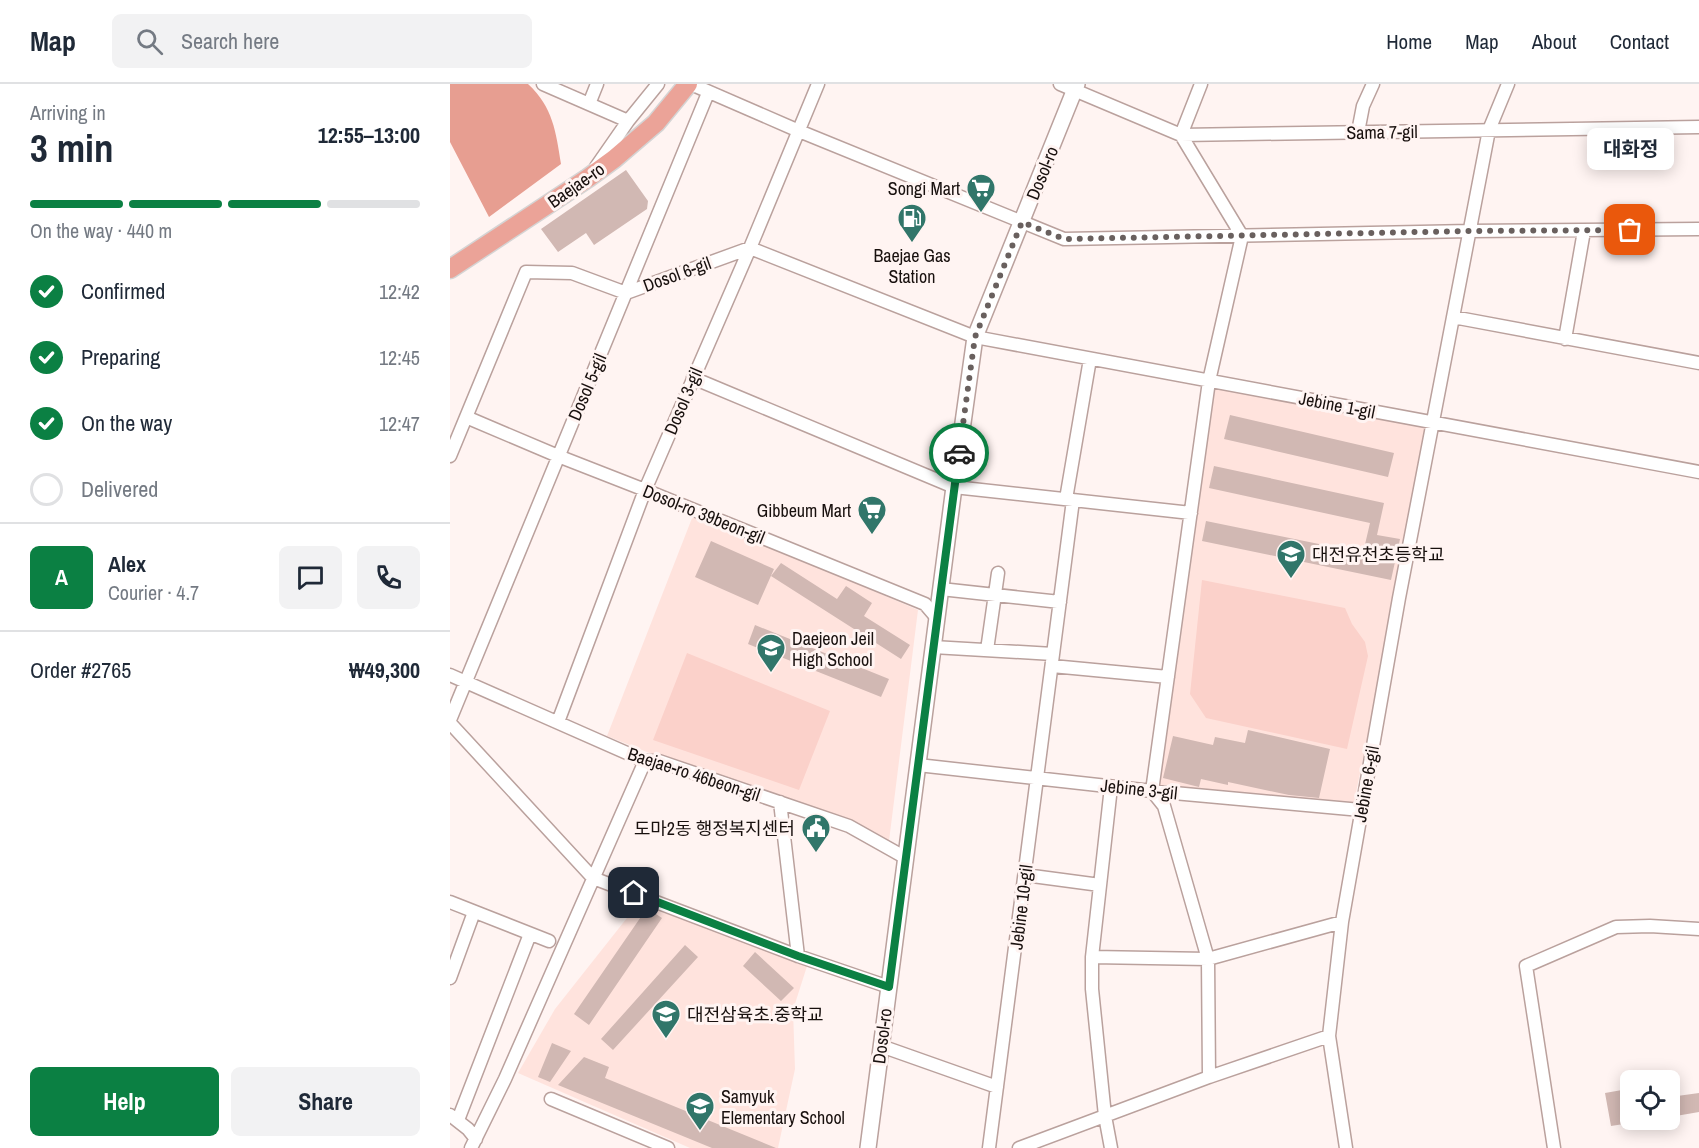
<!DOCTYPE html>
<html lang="en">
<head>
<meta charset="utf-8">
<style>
	:root { --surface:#fff; --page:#f2f2f3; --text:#1f2937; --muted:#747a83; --line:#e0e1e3; --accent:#0b8043 }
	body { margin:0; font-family:"Archivo Narrow","Noto Sans KR",sans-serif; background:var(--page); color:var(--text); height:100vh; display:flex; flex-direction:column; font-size:22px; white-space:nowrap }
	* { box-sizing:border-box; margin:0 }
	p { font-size:20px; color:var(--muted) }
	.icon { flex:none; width:33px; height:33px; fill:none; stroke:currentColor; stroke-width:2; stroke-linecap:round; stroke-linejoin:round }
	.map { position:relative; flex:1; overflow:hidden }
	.details { display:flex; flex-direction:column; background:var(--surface); width:450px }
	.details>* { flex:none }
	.controls { position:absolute; left:1170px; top:986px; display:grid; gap:12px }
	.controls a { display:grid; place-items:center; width:60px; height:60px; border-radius:9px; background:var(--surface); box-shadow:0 3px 15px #0003; font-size:30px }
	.pin { position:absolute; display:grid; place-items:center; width:51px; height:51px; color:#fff; margin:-26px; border-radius:12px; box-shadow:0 3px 9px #0006 }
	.courier { position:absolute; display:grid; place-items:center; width:60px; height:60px; margin:-30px; border:4px solid #0b8043; border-radius:50%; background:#fff; color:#222; box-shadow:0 2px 8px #0007 }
	.bubble { position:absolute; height:42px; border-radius:9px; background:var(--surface); box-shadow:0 3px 15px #0003; font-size:20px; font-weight:700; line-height:42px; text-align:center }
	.summary em { font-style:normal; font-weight:700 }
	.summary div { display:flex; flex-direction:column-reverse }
	.summary { display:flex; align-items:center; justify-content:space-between; height:102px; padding:0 30px }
	h1 { font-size:39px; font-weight:700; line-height:45px }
	.bar { display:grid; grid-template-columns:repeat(4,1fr); gap:9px 6px; align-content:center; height:72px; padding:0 30px }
	.bar i { height:8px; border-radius:4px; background:var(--line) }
	.bar .active { background:var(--accent) }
	.bar p { grid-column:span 4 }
	.line { display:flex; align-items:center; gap:15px; padding:0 30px; border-top:2px solid var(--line) }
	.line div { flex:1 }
	.round { display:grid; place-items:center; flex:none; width:63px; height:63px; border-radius:9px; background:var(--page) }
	ol { padding:0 30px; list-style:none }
	li { display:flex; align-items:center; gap:18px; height:66px }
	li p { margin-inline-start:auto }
	li .icon { padding:6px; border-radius:50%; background:var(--accent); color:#fff; stroke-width:4 }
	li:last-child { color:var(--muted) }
	li i { width:33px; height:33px; border:3px solid var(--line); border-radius:50% }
	.action { display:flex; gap:12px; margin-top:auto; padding:12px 30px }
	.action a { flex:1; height:69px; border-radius:9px; background:var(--accent); color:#fff; font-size:24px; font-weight:700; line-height:69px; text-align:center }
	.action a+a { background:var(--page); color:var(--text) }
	header { display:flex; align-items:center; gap:36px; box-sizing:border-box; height:84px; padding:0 30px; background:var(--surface); border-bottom:2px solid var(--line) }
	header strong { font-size:28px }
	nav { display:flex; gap:33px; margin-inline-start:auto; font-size:21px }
	.search { width:420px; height:54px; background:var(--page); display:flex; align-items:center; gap:15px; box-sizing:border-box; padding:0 21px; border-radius:9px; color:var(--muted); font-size:22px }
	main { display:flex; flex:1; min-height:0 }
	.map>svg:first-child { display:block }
	.built { fill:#ffe3dd }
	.green { fill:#fbd1ca }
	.forest { fill:#e79e91 }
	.building { fill:#d1b8b3 }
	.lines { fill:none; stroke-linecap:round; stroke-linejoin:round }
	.minor-casing { stroke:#baa19d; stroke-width:15 }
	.tertiary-casing { stroke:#baa19d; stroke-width:18 }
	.primary-casing { stroke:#d5d4d4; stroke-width:21 }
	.minor { stroke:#fff; stroke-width:12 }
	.tertiary { stroke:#fff; stroke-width:15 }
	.primary { stroke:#eba398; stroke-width:18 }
	.done { stroke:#69605e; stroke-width:6; stroke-dasharray:0 10.8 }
	.route { stroke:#0b8043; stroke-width:8 }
	.labels { text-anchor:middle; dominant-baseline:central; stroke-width:6; stroke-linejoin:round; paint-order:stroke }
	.street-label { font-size:18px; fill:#18100e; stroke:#fff4f2 }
	.poi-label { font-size:18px; fill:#18100e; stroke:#fff4f2; text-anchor:start }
</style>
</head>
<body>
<header>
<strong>Map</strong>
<div class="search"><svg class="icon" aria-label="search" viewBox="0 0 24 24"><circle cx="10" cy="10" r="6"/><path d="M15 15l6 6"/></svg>Search here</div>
<nav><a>Home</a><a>Map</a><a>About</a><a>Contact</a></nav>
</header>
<main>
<section class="details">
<div class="summary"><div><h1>3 min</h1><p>Arriving in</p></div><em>12:55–13:00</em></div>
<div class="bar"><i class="active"></i><i class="active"></i><i class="active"></i><i></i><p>On the way · 440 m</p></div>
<ol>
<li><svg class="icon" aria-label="check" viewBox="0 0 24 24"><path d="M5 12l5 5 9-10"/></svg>Confirmed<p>12:42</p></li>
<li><svg class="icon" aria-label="check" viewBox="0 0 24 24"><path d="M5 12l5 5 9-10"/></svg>Preparing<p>12:45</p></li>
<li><svg class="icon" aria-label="check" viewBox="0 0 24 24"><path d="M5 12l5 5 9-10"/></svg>On the way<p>12:47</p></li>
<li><i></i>Delivered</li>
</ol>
<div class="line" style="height:108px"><b class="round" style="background:var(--accent);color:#fff">A</b><div><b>Alex</b><p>Courier · 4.7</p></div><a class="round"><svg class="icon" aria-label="chat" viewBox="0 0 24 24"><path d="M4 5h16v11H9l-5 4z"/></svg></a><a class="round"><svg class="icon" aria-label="phone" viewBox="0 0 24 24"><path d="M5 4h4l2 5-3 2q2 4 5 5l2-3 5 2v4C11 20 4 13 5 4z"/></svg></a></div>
<div class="line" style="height:78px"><div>Order #2765</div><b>₩49,300</b></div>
<div class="action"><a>Help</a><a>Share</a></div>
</section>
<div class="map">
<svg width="1249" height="1064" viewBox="0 0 1249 1064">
	<rect width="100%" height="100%" fill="#fff4f2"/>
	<path class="built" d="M759,297L983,338L903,723L703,702Z
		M244,429L468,526L439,757L406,738L322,718L157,652Z
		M188,820L358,879L343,926L345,985L328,1064H240L68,989L105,925Z"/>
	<path class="green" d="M752,496L895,524L902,540L915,558L918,572L897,665L756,634L740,610Z
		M237,569L380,627L349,706L203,656Z"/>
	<path class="forest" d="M0,0H78C103,23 106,48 111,80L39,133L0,58Z"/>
	<path class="building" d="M176,86L198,117L197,125L144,161L136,149L108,168L91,145Z
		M780,331L944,369L938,393L774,355Z
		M764,382L934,419L927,451L950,455L941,496L752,457L756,437L913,469L920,439L759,404Z
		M261,457L324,485L308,521L245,493Z
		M331,479L387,515L396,502L422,519L414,532L460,561L451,575L321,492Z
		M305,541L439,595L431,613L298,560Z
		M798,646L880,665L869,714L839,711L778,698V701L751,695L749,703L713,694L723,652L763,661L765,653L795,659Z
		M197,824L212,834L139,941L124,930Z
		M235,861L248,873L163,966L151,955Z
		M305,868L344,904L331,917L293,882Z
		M102,959L121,967L100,998L88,993Z
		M134,973L159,983L155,994L326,1064H262L108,1001Z
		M1172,1006L1174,1019L1180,1018V1039L1161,1042L1155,1009Z
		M1249,1009V1028L1220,1033V1013Z"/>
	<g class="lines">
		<g class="minor-casing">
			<path id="minor" d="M93,0L178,37
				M241,0L349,47L614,155L1020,147L1249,145
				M610,0L731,51L1249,43
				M751,0L731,51L792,152L759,297L702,707L714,722L758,875L759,993
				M139,20L147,0
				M908,48L913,22L923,0
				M146,83L178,37L208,0
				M1003,233L1249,279
				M1115,255L1134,147
				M243,294L504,403L741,429
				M16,333L108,372L195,406L475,520L487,534
				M0,372L76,188L122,189L176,209L300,164L525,253L1249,388
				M616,415L640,275
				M491,505L610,518
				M483,563L603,570
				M537,566L548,489
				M602,582L718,593
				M0,591L195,677H209L399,742L456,774
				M0,636L258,9
				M108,638L195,406L300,164L368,0
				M0,639L143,794L348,872L439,903
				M468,681L702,707L911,726
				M330,718L348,872
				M575,791L650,801
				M0,818L99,857
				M642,873L758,875L892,838
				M0,894L24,828
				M431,962L547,1003
				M101,1015L218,1064
				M0,1031L18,1045L26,1055
				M8,1036L80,850
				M21,1064L55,995L195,677
				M539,1064L623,416
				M569,1064L759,993L879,952
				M661,1064L655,1032L642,905V873L661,703
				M896,1064L879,952L892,838L949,514L1039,46L1058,0
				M1104,1064L1076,882L1166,843L1200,842L1249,845"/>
		</g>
		<g class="tertiary-casing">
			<path id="tertiary" d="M418,1064L504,403L525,253L627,0"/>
		</g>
		<g class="primary-casing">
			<path id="primary" d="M0,185L138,94L164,75L206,39L238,0"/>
		</g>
		<use href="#minor" class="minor"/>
		<use href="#tertiary" class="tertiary"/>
		<use href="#primary" class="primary"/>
	</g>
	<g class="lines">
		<path class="done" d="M509,369L525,253L572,138L614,155L1020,147L1180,146"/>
		<path class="route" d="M184,809L348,872L439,903L509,369"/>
	</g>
	<defs>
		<g id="supermarket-pin" transform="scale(1.5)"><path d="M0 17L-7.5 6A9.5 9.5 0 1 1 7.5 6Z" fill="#31766a" stroke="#fff4f2"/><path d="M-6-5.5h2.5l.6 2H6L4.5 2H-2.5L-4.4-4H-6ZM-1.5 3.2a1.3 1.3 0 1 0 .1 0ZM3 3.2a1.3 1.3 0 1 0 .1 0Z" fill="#fff"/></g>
		<g id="fuel-pin" transform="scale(1.5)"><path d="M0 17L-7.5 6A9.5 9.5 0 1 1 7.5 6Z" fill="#31766a" stroke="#fff4f2"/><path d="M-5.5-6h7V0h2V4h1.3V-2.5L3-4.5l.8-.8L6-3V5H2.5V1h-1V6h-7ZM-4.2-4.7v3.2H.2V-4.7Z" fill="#fff"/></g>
		<g id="school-pin" transform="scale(1.5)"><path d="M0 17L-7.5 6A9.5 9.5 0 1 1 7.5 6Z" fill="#31766a" stroke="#fff4f2"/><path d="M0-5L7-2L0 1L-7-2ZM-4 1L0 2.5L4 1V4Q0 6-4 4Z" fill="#fff"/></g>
		<g id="civic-pin" transform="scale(1.5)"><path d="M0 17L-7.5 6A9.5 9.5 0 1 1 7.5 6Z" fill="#31766a" stroke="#fff4f2"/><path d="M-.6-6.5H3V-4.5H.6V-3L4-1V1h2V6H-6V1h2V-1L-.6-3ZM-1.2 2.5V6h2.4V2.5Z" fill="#fff"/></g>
	</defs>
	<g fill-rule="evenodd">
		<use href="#supermarket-pin" x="531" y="104"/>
		<use href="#fuel-pin" x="462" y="134"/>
		<use href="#supermarket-pin" x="422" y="426"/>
		<use href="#school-pin" x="841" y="470"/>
		<use href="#school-pin" x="321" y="564"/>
		<use href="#civic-pin" x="366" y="744"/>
		<use href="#school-pin" x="216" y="930"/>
		<use href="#school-pin" x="250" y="1022"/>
	</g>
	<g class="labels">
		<g class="street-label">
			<text transform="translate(932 48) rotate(-1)">Sama 7-gil</text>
			<text transform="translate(592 89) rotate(-68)">Dosol-ro</text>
			<text transform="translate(126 101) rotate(-35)">Baejae-ro</text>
			<text transform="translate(227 190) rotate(-20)">Dosol 6-gil</text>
			<text transform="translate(137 303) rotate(-67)">Dosol 5-gil</text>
			<text transform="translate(233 317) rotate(-67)">Dosol 3-gil</text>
			<text transform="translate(887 321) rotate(11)">Jebine 1-gil</text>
			<text transform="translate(254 430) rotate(22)">Dosol-ro 39beon-gil</text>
			<text transform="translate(244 690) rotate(18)">Baejae-ro 46beon-gil</text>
			<text transform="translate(916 700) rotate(-80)">Jebine 6-gil</text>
			<text transform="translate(689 705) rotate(6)">Jebine 3-gil</text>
			<text transform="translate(571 823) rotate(-83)">Jebine 10-gil</text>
			<text transform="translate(432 952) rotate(-83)">Dosol-ro</text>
		</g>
		<g class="poi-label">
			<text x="510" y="104" text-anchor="end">Songi Mart</text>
			<text x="462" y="171" text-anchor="middle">Baejae Gas<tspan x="462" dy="21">Station</tspan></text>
			<text x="401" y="426" text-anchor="end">Gibbeum Mart</text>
			<text x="862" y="470">대전유천초등학교</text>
			<text x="342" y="554">Daejeon Jeil<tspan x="342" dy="21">High School</tspan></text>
			<text x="345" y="744" text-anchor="end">도마2동 행정복지센터</text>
			<text x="237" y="930">대전삼육초.중학교</text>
			<text x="271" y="1012">Samyuk<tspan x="271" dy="21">Elementary School</tspan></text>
		</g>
	</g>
</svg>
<div class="controls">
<a><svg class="icon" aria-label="locate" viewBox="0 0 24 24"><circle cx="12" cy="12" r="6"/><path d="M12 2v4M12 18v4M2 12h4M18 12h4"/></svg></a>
</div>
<div class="pin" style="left:1180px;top:146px;background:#ea580c"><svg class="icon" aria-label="bag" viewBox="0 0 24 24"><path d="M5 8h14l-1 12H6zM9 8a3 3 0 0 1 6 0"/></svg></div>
<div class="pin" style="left:184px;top:809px;background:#1f2937"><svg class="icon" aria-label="home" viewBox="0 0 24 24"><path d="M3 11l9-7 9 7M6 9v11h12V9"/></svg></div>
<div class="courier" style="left:509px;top:369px"><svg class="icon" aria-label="car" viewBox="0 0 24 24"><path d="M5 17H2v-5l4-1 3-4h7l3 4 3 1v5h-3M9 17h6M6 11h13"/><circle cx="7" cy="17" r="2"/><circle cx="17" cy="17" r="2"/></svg></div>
<div class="bubble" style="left:1137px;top:44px;width:87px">대화정</div>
</div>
</main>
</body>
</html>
